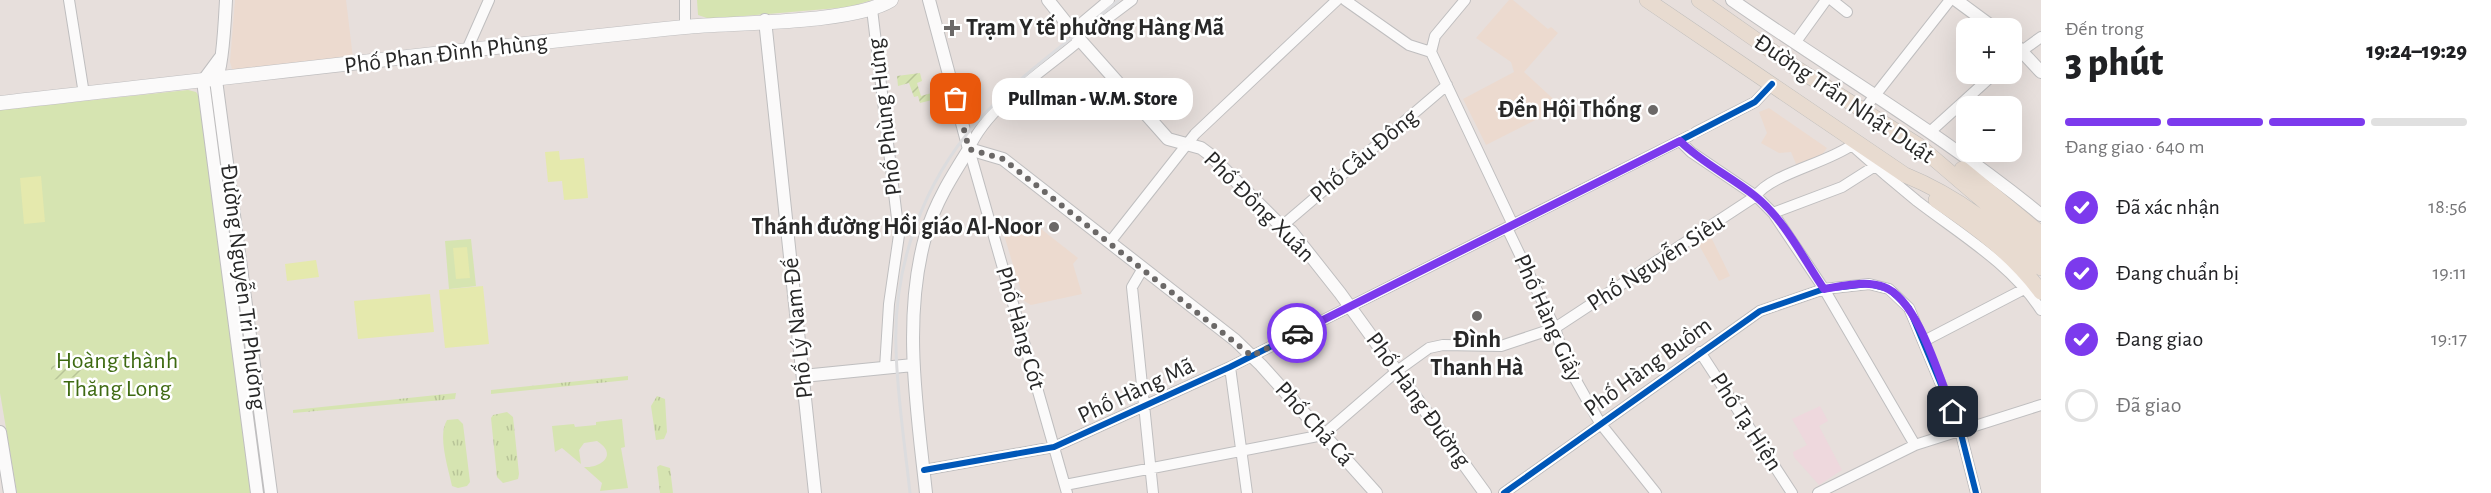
<!DOCTYPE html>
<html lang="vi">
<head>
<meta charset="utf-8">
<style>
	:root { --surface:#fff; --page:#f6f6f6; --text:#202124; --muted:#757577; --line:#e0e0e0; --accent:#7c3aed }
	body { margin:0; font-family:"Alegreya Sans",sans-serif; background:var(--page); color:var(--text); height:100vh; display:flex; flex-direction:column; font-size:22px; white-space:nowrap }
	* { box-sizing:border-box; margin:0 }
	p { font-size:20px; color:var(--muted) }
	.icon { flex:none; width:33px; height:33px; fill:none; stroke:currentColor; stroke-width:2; stroke-linecap:round; stroke-linejoin:round }
	.map { position:relative; flex:1; overflow:hidden }
	.panel { display:flex; flex-direction:column; background:var(--surface); width:450px }
	.panel>* { flex:none }
	.buttons { position:absolute; left:1956px; top:18px; display:grid; gap:12px }
	.buttons a { display:grid; place-items:center; width:66px; height:66px; border-radius:12px; background:var(--surface); box-shadow:0 6px 24px #0002; font-size:30px }
	.pin { position:absolute; display:grid; place-items:center; width:51px; height:51px; color:#fff; margin:-26px; border-radius:12px; box-shadow:0 3px 9px #0006 }
	.courier { position:absolute; display:grid; place-items:center; width:60px; height:60px; margin:-30px; border:4px solid #7c3aed; border-radius:50%; background:#fff; color:#222; box-shadow:0 2px 8px #0007 }
	.bubble { position:absolute; height:42px; border-radius:18px; background:var(--surface); box-shadow:0 6px 24px #0002; font-size:20px; font-weight:800; line-height:42px; text-align:center }
	.head em { font-style:normal; font-weight:800 }
	.head div { display:flex; flex-direction:column-reverse }
	.head { display:flex; align-items:center; justify-content:space-between; height:102px; padding:0 24px }
	h1 { font-size:39px; font-weight:800; line-height:45px }
	.bar { display:grid; grid-template-columns:repeat(4,1fr); gap:9px 6px; align-content:center; height:72px; padding:0 24px }
	.bar i { height:8px; border-radius:4px; background:var(--line) }
	.bar .current { background:var(--accent) }
	.bar p { grid-column:span 4 }
	ol { padding:0 24px; list-style:none }
	li { display:flex; align-items:center; gap:18px; height:66px }
	li p { margin-inline-start:auto }
	li .icon { padding:6px; border-radius:50%; background:var(--accent); color:#fff; stroke-width:4 }
	li:last-child { color:var(--muted) }
	li i { width:33px; height:33px; border:3px solid var(--line); border-radius:50% }
	main { display:flex; flex:1; min-height:0 }
	.map>svg:first-child { display:block }
	.education { fill:#ecdacf }
	.medical { fill:#eed8dd }
	.grass { fill:url(#grass-tufts) }
	.park { fill:#d6e4b1 }
	.garden { fill:url(#garden-furrows) }
	.pitch { fill:#e5e9ad }
	.lines { fill:none; stroke-linecap:round; stroke-linejoin:round }
	.minor-casing { stroke:#bfbebf; stroke-width:12 }
	.tertiary-casing { stroke:#bfbebf; stroke-width:14 }
	.secondary-casing { stroke:#bfbebf; stroke-width:15 }
	.primary-casing { stroke:#bfbdbb; stroke-width:16 }
	.minor { stroke:#fbfafa; stroke-width:10 }
	.tertiary { stroke:#fbfafa; stroke-width:12 }
	.secondary { stroke:#fbfafa; stroke-width:14 }
	.primary { stroke:#e8dbd0; stroke-width:15 }
	.rail { stroke:#dcdcde; stroke-width:3 }
	.cycleway-casing { stroke:#fff; stroke-width:10 }
	.cycleway { stroke:#0057b8; stroke-width:6 }
	.done { stroke:#6b6867; stroke-width:6; stroke-dasharray:0 10.8 }
	.route { stroke:#7c3aed; stroke-width:8 }
	.poi-dot { fill:#6b6867; stroke:#fff; stroke-width:2 }
	.labels { text-anchor:middle; dominant-baseline:central; stroke-width:5; stroke-linejoin:round; paint-order:stroke }
	.poi-label { font-size:24px; font-weight:bold; fill:#282828; stroke:#fff; text-anchor:end }
	.street-label { font-size:24px; fill:#282828; stroke:#fff }
	.park-label { font-size:24px; fill:#3e6a12; stroke:#fff }
</style>
</head>
<body>
<main>
<div class="map">
<svg width="2041" height="493" viewBox="0 0 2041 493">
	<defs>
		<pattern id="grass-tufts" width="24" height="20" patternUnits="userSpaceOnUse" patternTransform="scale(1.5)"><rect width="24" height="20" fill="#d6e4b1"/><path d="M3 7l-1-3M5 7V3M7 7l1-3M15 17l-1-3M17 17v-4M19 17l1-3" fill="none" stroke="#b8c498"/></pattern>
		<pattern id="garden-furrows" width="10" height="10" patternUnits="userSpaceOnUse" patternTransform="scale(1.5)"><rect width="10" height="10" fill="#d6e4b1"/><path d="M-1 1l2-2M0 10L10 0M9 11l2-2" fill="none" stroke="#b8c498"/></pattern>
	</defs>
	<rect width="100%" height="100%" fill="#e7dfdc"/>
	<path class="education" d="M235,0H346L353,58L233,72L230,62Z
		M1509,0H1513L1548,29L1551,27L1558,33L1524,72L1561,106L1552,111L1548,104L1542,107L1545,115L1486,145L1463,99L1514,72L1511,62L1476,38Z
		M1769,108L1827,148L1821,156L1796,164L1791,152L1779,153L1761,143L1767,133L1759,112Z
		M1036,225L1078,258L1073,264L1082,294L1031,305L1024,301L1004,235Z
		M1711,237L1730,276L1719,281L1699,245Z"/>
	<path class="medical" d="M1820,406L1828,421L1819,426L1842,470L1819,485L1794,457L1793,452L1807,445L1792,419Z"/>
	<path class="grass" d="M628,376V380L491,394V390Z
		M456,393L455,399L293,413V410Z
		M657,396L665,399L667,432L664,439L656,440L651,406Z
		M507,412L513,417L519,474L518,479L503,483L497,477L491,418L493,415Z
		M458,419L463,424L470,482L467,486L458,488L452,486C449,470 437,436 447,420Z
		M660,465L670,468L673,493H660L657,467Z"/>
	<path class="park" d="M697,0H872L849,7L710,19L698,15Z
		M188,90L196,92L200,98L251,493H17L0,393V110Z
		M471,239L476,286L449,289L445,241Z
		M622,419L625,447L621,448L628,488L600,491L602,483L584,467C600,468 619,455 597,441L584,443L579,450L581,464L562,448L555,452L552,426L574,424L575,427L596,425V422Z"/>
	<path class="garden" d="M920,73L922,81L917,83L921,96L935,92L936,99L920,103L918,96L914,97L909,83L898,86L897,76Z
		M82,361L86,373L84,376L51,380V366Z"/>
	<path class="pitch" d="M559,151L560,160L584,158L588,198L564,200L562,181L548,182L545,152Z
		M41,176L45,222L24,224L20,178Z
		M467,247L470,278L456,279L453,248Z
		M316,260L319,277L287,281L285,264Z
		M483,286L489,344L445,348L439,290Z
		M430,294L434,332L358,339L354,301Z"/>
	<g class="lines">
		<g class="minor-casing">
			<path id="minor" d="M69,0L84,94
				M1345,0L1409,45L1431,52L1513,225
				M1832,0L1847,12
				M872,9L899,235L889,304L885,368
				M685,27V0
				M1096,27L1132,0
				M1072,31L1109,0
				M1795,43L1826,0
				M466,52L489,0
				M1431,52L1435,36L1465,0
				M2012,58L2041,37
				M1862,112L1950,0
				M1931,131L1994,74
				M1696,132L1755,102L1772,84
				M1680,141L1691,152L1756,196L1773,213L1824,289L1915,445
				M1854,147C1875,166 1896,184 1917,201C1960,234 2011,264 2041,310
				M1773,213L1842,187L1875,166
				M1282,226L1447,85
				M1507,228L1555,328L1565,361L1600,423L1656,493
				M1110,242L1195,134L1337,0
				M1142,270L1132,287L1153,493
				M1924,341L2026,288
				M1700,352L1792,493
				M1230,367L1247,493
				M924,470L1054,447L1230,367L1689,136
				M1065,485L1323,435L1397,371L1429,348L1443,345L1501,346L1555,328L1756,196C1769,175 1827,163 1852,145
				M1067,493L969,149C988,105 1044,71 1080,40
				M1504,493L1760,311L1824,289L1869,284L1889,289L1909,308L1960,430L1976,493
				M1818,493L1915,445L2041,405"/>
		</g>
		<g class="tertiary-casing">
			<path id="tertiary" d="M226,0C225,18 223,67 216,80L271,493
				M929,0L969,149
				M1048,0L1080,40L1168,139L1201,148L1209,154L1278,223L1291,231L1340,293L1485,493
				M1732,0C1835,72 1944,135 2041,215
				M1956,0L1994,28
				M765,20L815,493
				M2012,41L2041,72
				M220,58L203,81L257,493
				M969,149L1003,159L1235,340L1261,365L1376,493
				M803,376L913,365
				M0,432L10,493
				M926,493C917,409 902,317 926,234C935,203 952,176 969,149"/>
		</g>
		<g class="secondary-casing">
			<path id="secondary" d="M0,103C228,78 457,50 685,27C736,22 852,24 891,0"/>
		</g>
		<g class="primary-casing">
			<path id="primary" d="M1647,0L1905,175C1957,196 2000,230 2041,268
				M1699,0L1796,68L1918,145L2041,250
				M1962,169L2041,234
				M1936,200C1975,226 2013,254 2041,292"/>
		</g>
		<use href="#minor" class="minor"/>
		<use href="#tertiary" class="tertiary"/>
		<use href="#secondary" class="secondary"/>
		<use href="#primary" class="primary"/>
		<path class="rail" d="M910,493C905,445 897,396 896,348C893,266 923,183 977,122C1018,76 1072,39 1119,0"/>
		<g class="cycleway-casing">
			<path id="cycleway" d="M924,470L1054,447L1230,367L1689,136L1755,102L1772,84
				M1504,493L1760,311L1824,289L1869,284L1889,289L1909,308L1960,430L1976,493"/>
		</g>
		<use href="#cycleway" class="cycleway"/>
	</g>
	<g class="lines">
		<path class="done" d="M956,99L969,149L1003,159L1252,356L1297,333"/>
		<path class="route" d="M1297,333L1680,141C1702,163 1730,176 1755,196C1784,219 1803,258 1824,289C1842,286 1866,280 1884,287C1918,299 1940,380 1953,412"/>
	</g>
	<g class="poi-dot">
		<path d="M949 19h6v6h6v6h-6v6h-6v-6h-6v-6h6z"/>
		<circle cx="1653" cy="110" r="6"/>
		<circle cx="1054" cy="227" r="6"/>
		<circle cx="1477" cy="316" r="6"/>
	</g>
	<g class="labels">
		<g class="poi-label">
			<text x="966" y="28" text-anchor="start">Trạm Y tế phường Hàng Mã</text>
			<text x="1641" y="110">Đền Hội Thống</text>
			<text x="1042" y="227">Thánh đường Hồi giáo Al-Noor</text>
			<text x="1477" y="340" text-anchor="middle">Đình<tspan x="1477" dy="28">Thanh Hà</tspan></text>
		</g>
		<g class="street-label">
			<text transform="translate(446 54) rotate(-7)">Phố Phan Đình Phùng</text>
			<text transform="translate(1844 99) rotate(34)">Đường Trần Nhật Duật</text>
			<text transform="translate(885 117) rotate(-97)">Phố Phùng Hưng</text>
			<text transform="translate(1364 156) rotate(-40)">Phố Cầu Đông</text>
			<text transform="translate(1259 207) rotate(45)">Phố Đồng Xuân</text>
			<text transform="translate(1656 263) rotate(-33)">Phố Nguyễn Siêu</text>
			<text transform="translate(243 287) rotate(83)">Đường Nguyễn Tri Phương</text>
			<text transform="translate(1548 318) rotate(66)">Phố Hàng Giầy</text>
			<text transform="translate(798 328) rotate(-96)">Phố Lý Nam Đế</text>
			<text transform="translate(1020 328) rotate(74)">Phố Hàng Cót</text>
			<text transform="translate(1648 367) rotate(-36)">Phố Hàng Buồm</text>
			<text transform="translate(1136 391) rotate(-25)">Phố Hàng Mã</text>
			<text transform="translate(1418 400) rotate(54)">Phố Hàng Đường</text>
			<text transform="translate(1746 422) rotate(57)">Phố Tạ Hiện</text>
			<text transform="translate(1314 424) rotate(48)">Phố Chả Cá</text>
		</g>
		<g class="park-label">
			<text x="117" y="361">Hoàng thành<tspan x="117" dy="28">Thăng Long</tspan></text>
		</g>
	</g>
</svg>
<div class="buttons">
<a>+</a>
<a>−</a>
</div>
<div class="pin" style="left:956px;top:99px;background:#ea580c"><svg class="icon" aria-label="bag" viewBox="0 0 24 24"><path d="M5 8h14l-1 12H6zM9 8a3 3 0 0 1 6 0"/></svg></div>
<div class="pin" style="left:1953px;top:412px;background:#1f2937"><svg class="icon" aria-label="home" viewBox="0 0 24 24"><path d="M3 11l9-7 9 7M6 9v11h12V9"/></svg></div>
<div class="courier" style="left:1297px;top:333px"><svg class="icon" aria-label="car" viewBox="0 0 24 24"><path d="M5 17H2v-5l4-1 3-4h7l3 4 3 1v5h-3M9 17h6M6 11h13"/><circle cx="7" cy="17" r="2"/><circle cx="17" cy="17" r="2"/></svg></div>
<div class="bubble" style="left:992px;top:78px;width:201px">Pullman - W.M. Store</div>
</div>
<section class="panel">
<div class="head"><div><h1>3 phút</h1><p>Đến trong</p></div><em>19:24–19:29</em></div>
<div class="bar"><i class="current"></i><i class="current"></i><i class="current"></i><i></i><p>Đang giao · 640 m</p></div>
<ol>
<li><svg class="icon" aria-label="check" viewBox="0 0 24 24"><path d="M5 12l5 5 9-10"/></svg>Đã xác nhận<p>18:56</p></li>
<li><svg class="icon" aria-label="check" viewBox="0 0 24 24"><path d="M5 12l5 5 9-10"/></svg>Đang chuẩn bị<p>19:11</p></li>
<li><svg class="icon" aria-label="check" viewBox="0 0 24 24"><path d="M5 12l5 5 9-10"/></svg>Đang giao<p>19:17</p></li>
<li><i></i>Đã giao</li>
</ol>
</section>
</main>
</body>
</html>
